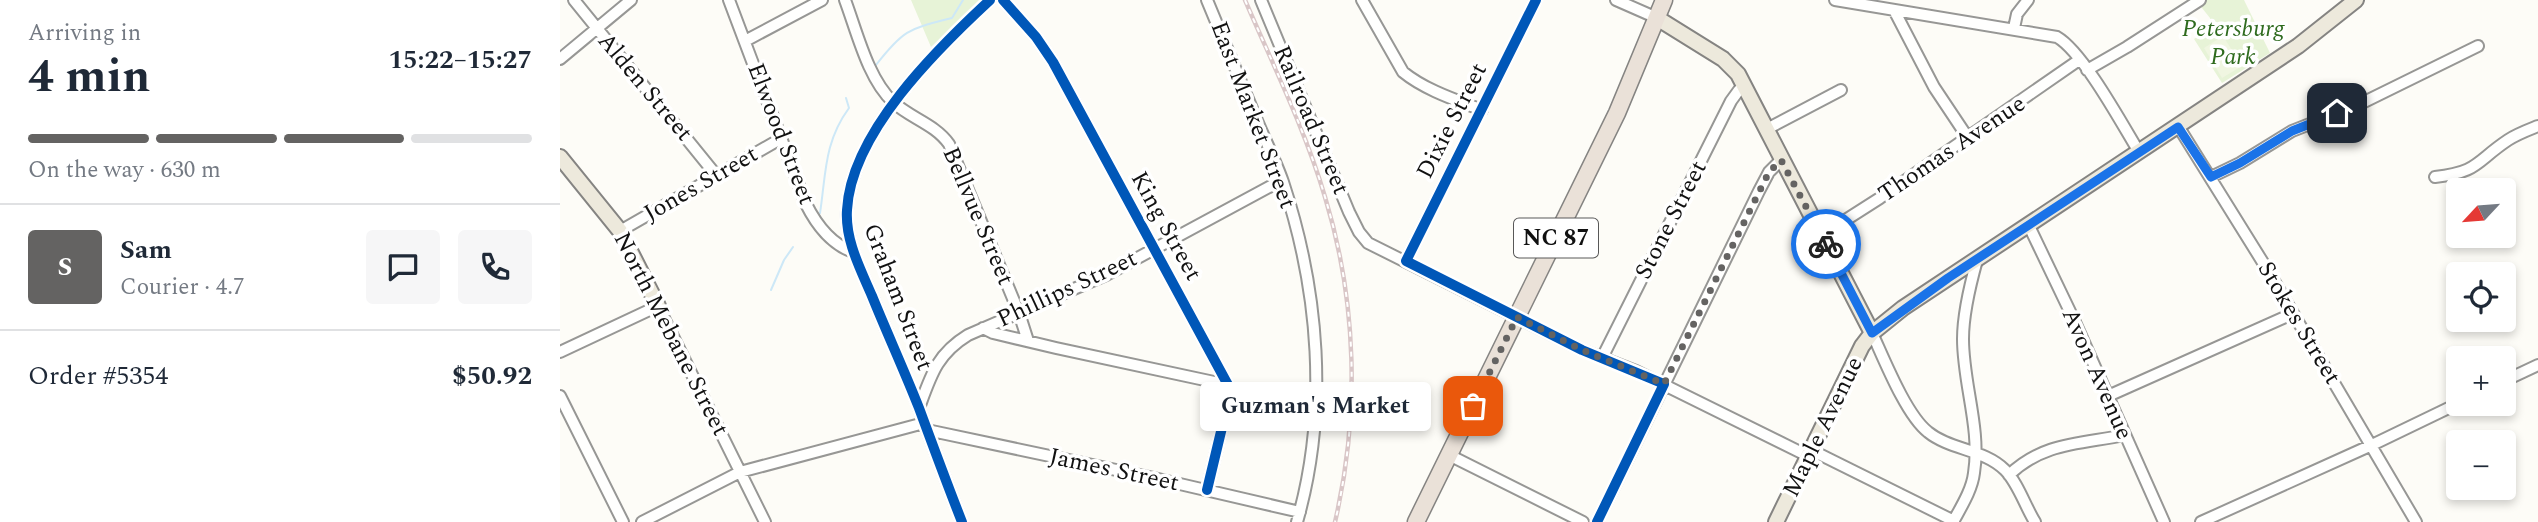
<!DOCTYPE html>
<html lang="en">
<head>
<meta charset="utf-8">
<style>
	:root { --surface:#fff; --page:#f6f6f7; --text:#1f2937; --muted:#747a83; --line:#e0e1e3; --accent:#646362 }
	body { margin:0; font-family:Spectral,serif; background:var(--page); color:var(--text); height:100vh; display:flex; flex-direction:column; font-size:26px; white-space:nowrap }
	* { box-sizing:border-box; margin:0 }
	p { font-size:23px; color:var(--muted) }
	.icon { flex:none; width:38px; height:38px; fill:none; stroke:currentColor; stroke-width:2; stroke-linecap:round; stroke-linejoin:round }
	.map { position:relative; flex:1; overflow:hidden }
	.details { display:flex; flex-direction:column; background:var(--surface); width:560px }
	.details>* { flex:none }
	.needle { width:46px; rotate:244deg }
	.buttons { position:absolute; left:1886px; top:178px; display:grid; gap:14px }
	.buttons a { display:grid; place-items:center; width:70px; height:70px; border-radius:7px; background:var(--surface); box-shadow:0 4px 10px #0003; font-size:35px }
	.pin { position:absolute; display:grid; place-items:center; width:60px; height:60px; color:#fff; margin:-30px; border-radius:14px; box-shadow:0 4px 10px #0006 }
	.courier { position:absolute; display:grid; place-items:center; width:70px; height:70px; margin:-35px; border:5px solid #1a73e8; border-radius:50%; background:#fff; color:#222; box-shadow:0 2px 9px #0007 }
	.bubble { position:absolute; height:49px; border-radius:7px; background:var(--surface); box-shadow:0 4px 10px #0003; font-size:23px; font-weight:700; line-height:49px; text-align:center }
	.headline em { font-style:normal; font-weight:700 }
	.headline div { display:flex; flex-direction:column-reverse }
	.headline { display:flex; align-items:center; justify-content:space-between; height:119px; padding:0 28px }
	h1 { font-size:46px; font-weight:700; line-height:52px }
	.bar { display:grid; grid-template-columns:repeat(4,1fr); gap:10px 7px; align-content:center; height:84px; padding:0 28px }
	.bar i { height:9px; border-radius:5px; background:var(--line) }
	.bar .current { background:var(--accent) }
	.bar p { grid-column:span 4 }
	.line { display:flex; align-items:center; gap:18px; padding:0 28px; border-top:2px solid var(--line) }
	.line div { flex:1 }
	.round { display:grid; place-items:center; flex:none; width:74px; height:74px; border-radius:7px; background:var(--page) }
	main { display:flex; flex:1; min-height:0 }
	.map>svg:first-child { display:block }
	.green { fill:#e7f3d7 }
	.pitch { fill:#f0f6e1 }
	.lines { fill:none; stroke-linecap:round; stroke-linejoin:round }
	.stream { stroke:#cde8f7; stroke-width:2 }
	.minor-casing { stroke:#979795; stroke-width:14 }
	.major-casing { stroke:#858482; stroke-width:18 }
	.highway-casing { stroke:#858482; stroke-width:19 }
	.minor { stroke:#fffffe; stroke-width:10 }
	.major { stroke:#ede9dc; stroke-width:14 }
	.highway { stroke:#eae1d8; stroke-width:16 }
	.rail-casing { stroke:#d9c6c7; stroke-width:4.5 }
	.rail { stroke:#fff; stroke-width:2; stroke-dasharray:5; stroke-linecap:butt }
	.cycleway-casing { stroke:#fff; stroke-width:15 }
	.cycleway { stroke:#0057b8; stroke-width:10 }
	.done { stroke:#646362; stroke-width:7; stroke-dasharray:0 12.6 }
	.route { stroke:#1a73e8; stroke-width:9 }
	.labels { text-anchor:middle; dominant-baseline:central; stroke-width:7; stroke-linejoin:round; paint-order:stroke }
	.shield { fill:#fff; stroke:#585858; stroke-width:2 }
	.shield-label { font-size:23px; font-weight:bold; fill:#111 }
	.park-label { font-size:24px; font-style:italic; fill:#2f6b1f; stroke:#fff }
	.street-label { font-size:24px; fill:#111; stroke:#fff }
</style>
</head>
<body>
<main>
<section class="details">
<div class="headline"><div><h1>4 min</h1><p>Arriving in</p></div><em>15:22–15:27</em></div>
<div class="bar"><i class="current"></i><i class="current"></i><i class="current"></i><i></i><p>On the way · 630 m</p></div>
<div class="line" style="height:126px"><b class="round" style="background:var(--accent);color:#fff">S</b><div><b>Sam</b><p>Courier · 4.7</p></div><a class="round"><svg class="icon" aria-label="chat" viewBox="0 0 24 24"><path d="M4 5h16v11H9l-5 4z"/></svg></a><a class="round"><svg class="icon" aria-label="phone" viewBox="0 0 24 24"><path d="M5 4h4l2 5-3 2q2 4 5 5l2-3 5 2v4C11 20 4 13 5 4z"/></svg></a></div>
<div class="line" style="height:91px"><div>Order #5354</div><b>$50.92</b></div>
</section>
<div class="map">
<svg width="1978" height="522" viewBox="0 0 1978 522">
	<rect width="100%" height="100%" fill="#fdfcf7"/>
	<path class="green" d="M351,0H424L371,47Z
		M1643,0H1684L1710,53L1662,83L1634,39L1652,26L1650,18L1638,3Z"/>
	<path class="pitch" d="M1663,36L1682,66L1662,78L1644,48Z"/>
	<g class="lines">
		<path class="stream" d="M316,65C344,29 349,29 392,18L403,0
			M260,213C266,174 264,142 289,108L286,98
			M211,290L224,260L233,247"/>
		<g class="minor-casing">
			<path id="minor" d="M14,0L156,175
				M169,0L246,204C256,224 271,244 293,252
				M285,0C297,32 308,79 333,102C350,118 375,124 389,144L459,313L468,341
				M443,0L476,37L493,62L668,385L670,394L647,490
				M647,0C664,41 681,82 698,123C706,142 716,162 723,182C759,291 769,410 737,522
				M701,0L789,212L799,232L808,243L1022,350L1076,371L1248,456
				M802,0L843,72C865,90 896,100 922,110
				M1056,0L1097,18
				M1275,0L1497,37C1523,52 1562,124 1579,152
				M1335,12L1374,87L1408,138
				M1454,28L1457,14L1468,0
				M185,41L262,0
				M0,59L71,0
				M1527,70L1567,47L1640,0
				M1618,126L1707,269L1856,522
				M1207,129L1281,90
				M1651,177L1680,163L1732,131L1798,105L1918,46
				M1875,177C1919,172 1915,162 1948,140C1957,134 1968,130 1978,126
				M1469,226L1515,322L1604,522
				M60,231L222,138
				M1262,235L1320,198L1519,60
				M846,261L976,0
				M423,328L433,333L496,348L668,385
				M1312,333C1324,359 1346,415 1368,432C1390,450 1424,449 1445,470C1458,483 1465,506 1475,522
				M0,352L98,306L205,522
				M1042,358L1171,101L1179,90L1185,87
				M1944,381L1978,365
				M0,396L63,522
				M1548,396L1732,314
				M359,408C371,375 377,354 408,335L546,275L722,180
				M367,430L594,478L740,512
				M1251,450L1394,521
				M889,455L1023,522
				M1449,475C1483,442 1521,444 1565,435
				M82,522L180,472L364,423
				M402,522C387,484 373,446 359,408C344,370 327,333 312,296C300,268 285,240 287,210C291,133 377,49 430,0
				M1037,522L1199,191L1209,172L1221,160
				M1393,522C1401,507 1412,490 1414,473C1421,428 1403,384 1403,339C1403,313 1410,285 1417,260
				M1641,522L1814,444L1899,403"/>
		</g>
		<g class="major-casing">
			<path id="major" d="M1097,18L1163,59L1178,74L1312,333
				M0,157L60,231L98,306
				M1216,522L1302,346L1312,333L1343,308L1738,46L1796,0"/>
		</g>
		<g class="highway-casing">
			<path id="highway" d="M856,522L1057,113L1104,0"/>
		</g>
		<use href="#minor" class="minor"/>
		<use href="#major" class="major"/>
		<use href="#highway" class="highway"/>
		<g class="rail-casing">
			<path id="rail" d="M685,0C713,65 745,129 765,197C797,302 800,415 775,522"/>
		</g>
		<use href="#rail" class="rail"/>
		<g class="cycleway-casing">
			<path id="cycleway" d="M443,0L476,37L493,62L668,385L670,394L647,490
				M976,0L846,261L1022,350L1104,384L1037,522
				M402,522C387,484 373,446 359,408C344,370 327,333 312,296C300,268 285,240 287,210C291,133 377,49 430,0"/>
		</g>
		<use href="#cycleway" class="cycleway"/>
	</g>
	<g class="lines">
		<path class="done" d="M913,406L957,317L1022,350L1104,384L1209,172L1221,160L1266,244"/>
		<path class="route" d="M1266,244L1312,333L1388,278L1618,127L1651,177L1680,163L1732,131L1777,113"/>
	</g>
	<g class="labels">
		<rect class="shield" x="954" y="218.5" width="84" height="39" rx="5"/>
		<g class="shield-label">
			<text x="996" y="238">NC 87</text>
		</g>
		<g class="park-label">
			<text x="1673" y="29">Petersburg<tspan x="1673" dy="28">Park</tspan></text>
		</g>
		<g class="street-label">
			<text transform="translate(85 87) rotate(50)">Alden Street</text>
			<text transform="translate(693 115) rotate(69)">East Market Street</text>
			<text transform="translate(751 120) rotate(67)">Railroad Street</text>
			<text transform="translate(892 121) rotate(-63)">Dixie Street</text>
			<text transform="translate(221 134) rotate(69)">Elwood Street</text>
			<text transform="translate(1392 149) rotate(-34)">Thomas Avenue</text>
			<text transform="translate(141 184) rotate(-30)">Jones Street</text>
			<text transform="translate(418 216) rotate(67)">Bellvue Street</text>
			<text transform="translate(1111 220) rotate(-63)">Stone Street</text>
			<text transform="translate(606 226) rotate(61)">King Street</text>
			<text transform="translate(507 289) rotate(-25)">Phillips Street</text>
			<text transform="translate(338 297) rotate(69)">Graham Street</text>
			<text transform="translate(1739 323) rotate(59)">Stokes Street</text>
			<text transform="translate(111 334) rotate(63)">North Mebane Street</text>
			<text transform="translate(1537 374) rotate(66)">Avon Avenue</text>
			<text transform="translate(1263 427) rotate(-64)">Maple Avenue</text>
			<text transform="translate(554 470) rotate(12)">James Street</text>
		</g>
	</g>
</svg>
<div class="buttons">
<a><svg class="needle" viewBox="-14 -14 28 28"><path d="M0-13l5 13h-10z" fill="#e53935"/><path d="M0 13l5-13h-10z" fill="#747a83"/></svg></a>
<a><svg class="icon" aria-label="locate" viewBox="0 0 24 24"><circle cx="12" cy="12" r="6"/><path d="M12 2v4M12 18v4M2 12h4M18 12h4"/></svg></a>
<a>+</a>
<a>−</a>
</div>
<div class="pin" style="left:913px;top:406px;background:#ea580c"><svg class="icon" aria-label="bag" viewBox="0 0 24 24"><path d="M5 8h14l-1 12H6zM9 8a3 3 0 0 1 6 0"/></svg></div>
<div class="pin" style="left:1777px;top:113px;background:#1f2937"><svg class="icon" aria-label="home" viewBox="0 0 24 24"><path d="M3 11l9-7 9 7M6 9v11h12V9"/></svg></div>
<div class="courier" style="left:1266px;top:244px"><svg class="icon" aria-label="bike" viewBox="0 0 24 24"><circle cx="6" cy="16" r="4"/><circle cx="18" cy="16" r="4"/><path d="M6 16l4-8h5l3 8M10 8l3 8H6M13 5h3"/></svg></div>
<div class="bubble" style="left:640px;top:382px;width:231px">Guzman's Market</div>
</div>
</main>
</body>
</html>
